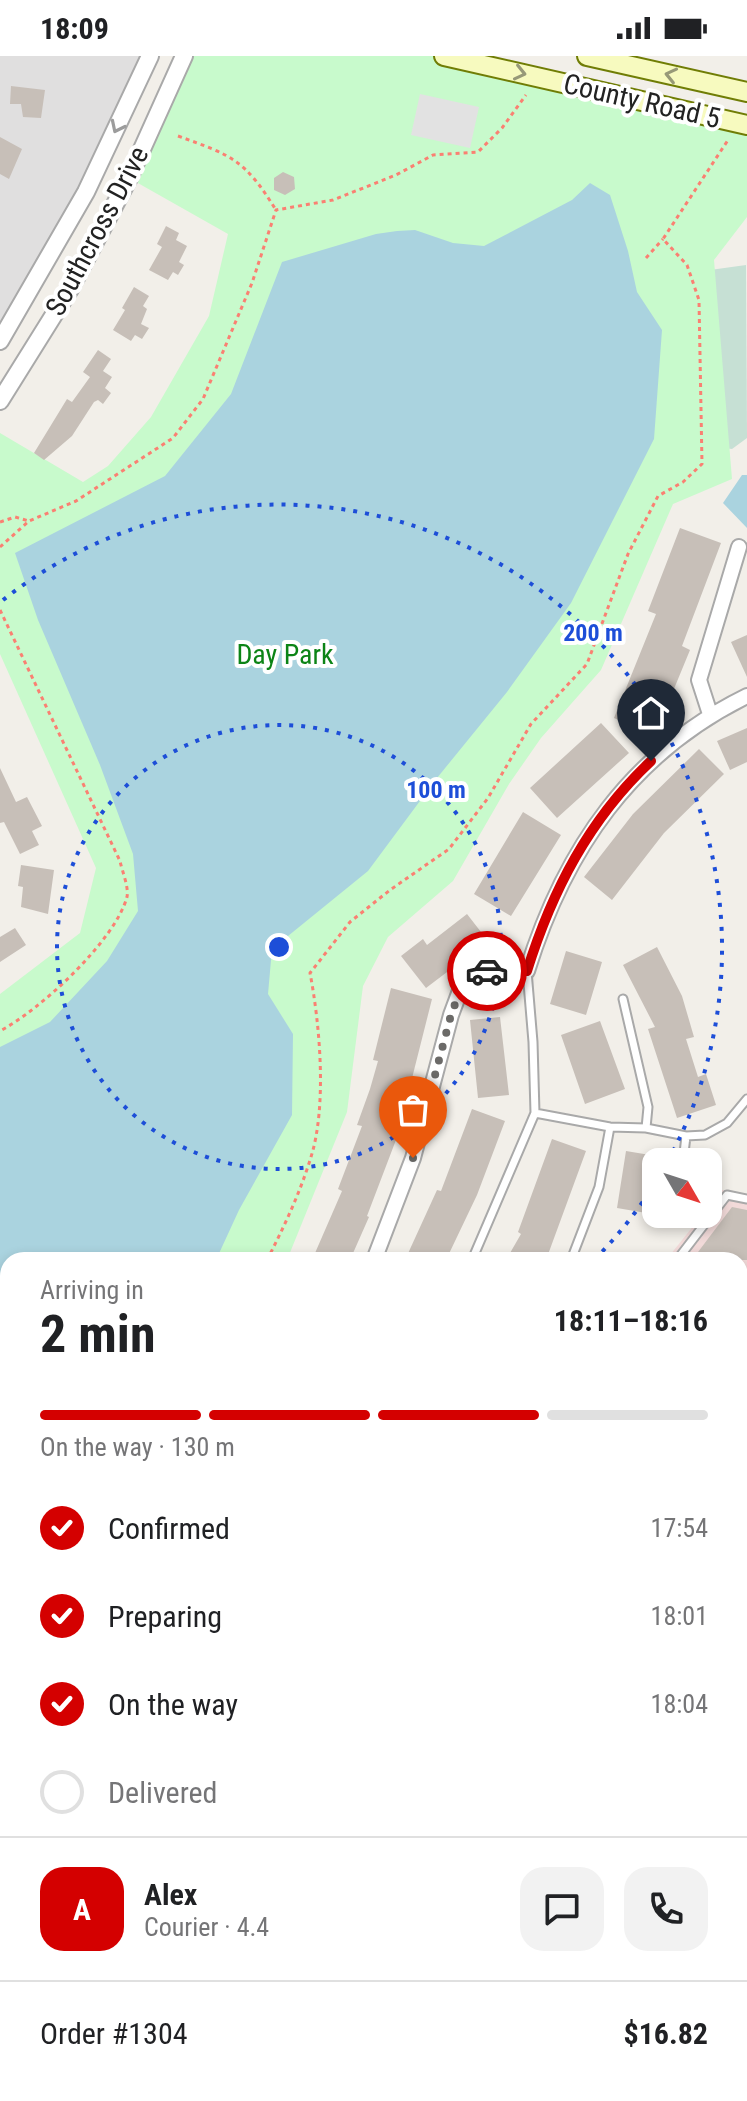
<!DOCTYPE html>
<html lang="en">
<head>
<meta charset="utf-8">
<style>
	:root { --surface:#fff; --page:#f2f2f2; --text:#202124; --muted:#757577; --line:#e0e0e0; --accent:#d40000 }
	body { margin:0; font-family:"Roboto Condensed",sans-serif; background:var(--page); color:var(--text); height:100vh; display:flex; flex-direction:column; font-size:30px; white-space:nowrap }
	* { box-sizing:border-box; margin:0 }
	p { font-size:26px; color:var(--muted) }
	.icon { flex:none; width:44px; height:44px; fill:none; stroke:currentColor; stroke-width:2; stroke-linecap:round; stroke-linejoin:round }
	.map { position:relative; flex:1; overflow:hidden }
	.panel { position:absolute; left:0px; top:1196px; width:748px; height:850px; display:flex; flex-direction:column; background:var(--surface); border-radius:24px 24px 0 0; box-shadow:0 4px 12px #0003 }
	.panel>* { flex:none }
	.needle { width:52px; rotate:129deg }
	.controls { position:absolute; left:642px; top:1092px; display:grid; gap:16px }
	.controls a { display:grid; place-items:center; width:80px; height:80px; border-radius:16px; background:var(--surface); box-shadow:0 4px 12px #0003; font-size:40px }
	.pin { position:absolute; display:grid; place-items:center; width:68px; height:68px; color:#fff; margin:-82px -34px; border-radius:50% 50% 50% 0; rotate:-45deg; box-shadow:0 0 8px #0007 }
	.pin .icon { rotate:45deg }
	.courier { position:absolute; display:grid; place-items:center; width:80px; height:80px; margin:-40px; border:6px solid #d40000; border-radius:50%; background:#fff; color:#222; box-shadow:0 2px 10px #0007 }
	.head em { font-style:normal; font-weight:700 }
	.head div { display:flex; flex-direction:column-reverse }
	.head { display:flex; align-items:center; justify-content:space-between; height:136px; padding:0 40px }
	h1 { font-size:52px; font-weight:700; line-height:60px }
	.bar { display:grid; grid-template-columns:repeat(4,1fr); gap:12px 8px; align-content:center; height:96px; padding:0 40px }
	.bar i { height:10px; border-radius:6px; background:var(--line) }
	.bar .on { background:var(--accent) }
	.bar p { grid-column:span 4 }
	.line { display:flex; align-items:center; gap:20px; padding:0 40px; border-top:2px solid var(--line) }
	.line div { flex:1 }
	.round { display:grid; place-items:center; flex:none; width:84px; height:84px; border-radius:24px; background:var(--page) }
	ol { padding:0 40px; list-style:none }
	li { display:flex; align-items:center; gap:24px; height:88px }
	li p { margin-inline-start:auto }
	li .icon { padding:8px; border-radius:50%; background:var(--accent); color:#fff; stroke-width:4 }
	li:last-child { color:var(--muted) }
	li i { width:44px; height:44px; border:4px solid var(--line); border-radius:50% }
	.status { display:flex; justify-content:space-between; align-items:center; height:56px; padding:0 40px; background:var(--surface); direction:ltr }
	.status svg { height:22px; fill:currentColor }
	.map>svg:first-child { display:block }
	.residential { fill:#e0dfdf }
	.commercial { fill:#f2dad9 }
	.grass { fill:#cdebb0 }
	.wetland { fill:#c6e0d4 }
	.park { fill:#c8facc }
	.parking { fill:#e2e2e2 }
	.water { fill:#aad3df }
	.building { fill:#c7bfb8 }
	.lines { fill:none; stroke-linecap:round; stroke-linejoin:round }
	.service-casing { stroke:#a9a9a9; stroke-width:11 }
	.minor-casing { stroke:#a9a9a9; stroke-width:18 }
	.tertiary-casing { stroke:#a9a9a9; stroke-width:20 }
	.secondary-casing { stroke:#707d05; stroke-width:22 }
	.path { stroke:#fa8072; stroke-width:3; stroke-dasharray:4 4; stroke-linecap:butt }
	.service { stroke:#fff; stroke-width:7 }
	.minor { stroke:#fff; stroke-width:14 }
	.tertiary { stroke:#fff; stroke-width:16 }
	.secondary { stroke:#f7fabf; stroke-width:18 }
	.oneway { stroke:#979978 }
	.oneway2 { stroke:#9c9c9c }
	.done { stroke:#6b6a68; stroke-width:8; stroke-dasharray:0 14.4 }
	.route { stroke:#d40000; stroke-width:10 }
	.ring { fill:none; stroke:#1d4ed8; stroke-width:4; stroke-dasharray:4 8 }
	.labels { text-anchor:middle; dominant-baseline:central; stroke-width:8; stroke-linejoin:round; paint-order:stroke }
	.street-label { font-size:28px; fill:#222; stroke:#fff }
	.park-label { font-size:28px; fill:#0c8416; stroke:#fff }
	.centre { fill:#1d4ed8; stroke:#fff; stroke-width:4 }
	.ring-label { font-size:24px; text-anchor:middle; font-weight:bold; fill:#1d4ed8; stroke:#fff; stroke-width:8; stroke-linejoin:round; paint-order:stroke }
</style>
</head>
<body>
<div class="status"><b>18:09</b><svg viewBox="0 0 49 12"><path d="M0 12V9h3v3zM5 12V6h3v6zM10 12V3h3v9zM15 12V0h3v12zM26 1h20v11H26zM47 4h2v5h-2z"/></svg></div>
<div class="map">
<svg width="747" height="2045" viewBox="0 0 747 2045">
	<rect width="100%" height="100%" fill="#f2efe9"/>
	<path class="residential" d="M0,0H149L0,281Z"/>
	<path class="commercial" d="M722,1134L747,1138V1589L740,1587V1204H666L703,1158H708V1152Z
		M740,1666L747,1667V2045H0V1963L8,2038H740Z"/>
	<path class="grass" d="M8,1949V2038H79L73,2045H0V1959Z"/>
	<path class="wetland" d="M746,209L747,382L732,393L714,391L710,214Z"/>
	<path class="park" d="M184,0H444L747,69V161L714,204L732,423L673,448L601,614L541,682L509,728L453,825L388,881L363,930L347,1056L287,1204H8V1690L0,1687V938L80,877L96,812L0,598V377L83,426L108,410L151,361L209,260L228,178L129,122Z"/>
	<path class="parking" d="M420,38L479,51L470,92L411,79Z
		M744,1259L747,1261V1587L740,1585V1264Z
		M747,1888V1991L740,1984V1896Z
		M98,2038H446L439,2045H93Z"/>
	<path class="water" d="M590,127L610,139L628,195L637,236L662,274L654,383L571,547L507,636L437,722L368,815L272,893L268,938L293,978L292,1059L239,1154L216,1204H8V1618L0,1614V991L50,966L107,905L138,855L133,798L100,709L38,564L15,497L165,420L231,338L282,206L376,178L397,175L415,174L453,187L484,190L572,144Z
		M742,419H747V472L723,447Z"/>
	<path class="building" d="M11,30L45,34L41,62L23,61L21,48H10Z
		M0,81L22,93L9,123L0,118Z
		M283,116L294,121L295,133L285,139L274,134V122Z
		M166,170L179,177L176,184L187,190L179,206L184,209L178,219L173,216L168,224L149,214L162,191L157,188Z
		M134,231L149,240L143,250L147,253L141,268L149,272L142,283L135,279L131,285L113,274L125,254L122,252Z
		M98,294L111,303L103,315L112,321L105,332L111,337L103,348L98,344L94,346L72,380L44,404L34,397L67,343L72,346L90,321L83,316Z
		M680,472L721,487L682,590L690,594L655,679L614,662L656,558L648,555Z
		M747,579V621L731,586Z
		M601,667L629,697L557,762L530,732Z
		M747,672V706L730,714L717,685Z
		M699,693L724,718L664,777L612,844L584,821L633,758Z
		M0,712L16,746L27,741L42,770L32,775L39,789L20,798L4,766L0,767Z
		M523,756L561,779L511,860L474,838Z
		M21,809L54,814L48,858L21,851L23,831L18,830Z
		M467,858L488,885L426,932L401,900L423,883L427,889Z
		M15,872L26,889L0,906V881Z
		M657,891L682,940L694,981L686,983L698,1021L706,1018L716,1049L677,1062L648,973L655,971L623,909Z
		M566,895L602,906L586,959L550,948Z
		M391,932L432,943L404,1054L407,1055L367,1160L369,1161L350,1204H312L342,1135L338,1133L362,1070L357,1069L370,1033L378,1005L373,1004Z
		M500,961L509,1039L478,1042L470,964Z
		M600,965L625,1033L585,1048L561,979Z
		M472,1053L505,1065L477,1139L446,1204H405L437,1134L441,1135Z
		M552,1083L586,1095L546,1204H506L521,1178L518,1176Z
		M626,1095L656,1100V1135L652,1158L617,1152Z
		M732,1151L747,1154V1204H692Z"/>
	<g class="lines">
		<g class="service-casing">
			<path id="service" d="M623,943L648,1051L646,1072
				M535,1057L610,1071L646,1072L686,1080L705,1079L727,1067L747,1043
				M683,1106L686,1080
				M472,1204L535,1057L533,986L527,915
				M571,1204L599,1131L610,1071
				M677,1204L727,1139L747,1143
				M740,1300L747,1291
				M740,1764L747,1767
				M93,2045L98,2038
				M439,2045L446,2038
				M457,2045L459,2038"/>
		</g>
		<g class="minor-casing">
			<path id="minor" d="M710,658L699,624L739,491
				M374,1204L413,1102L451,959L461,932L469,924L493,911H511L527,915C565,793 631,697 747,640"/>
		</g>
		<g class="tertiary-casing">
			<path id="tertiary" d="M0,285L86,136L150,0
				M0,345L70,233L129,122L184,0
				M740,1615L747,1617
				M740,1651L747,1653
				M0,1887L8,1878
				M0,1943L8,1933"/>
		</g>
		<g class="secondary-casing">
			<path id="secondary" d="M444,0L747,69
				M587,0L747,36"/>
		</g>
		<path class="path" d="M178,80C233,100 244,103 276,154
			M646,202L663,183
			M0,466L15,461L29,465
			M0,491L29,465L76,445L173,382L203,343L252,227L276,154L333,144L396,119L433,99L478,96L502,72L526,39
			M0,554L120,805C122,815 129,831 127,841C115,885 40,954 0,975
			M267,1204C284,1171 300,1137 311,1101C327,1050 320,969 310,917L350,866L390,834L449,793L488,742L531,668L587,608L628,498L658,440L683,426L702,408L699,244L687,209L663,183L728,84
			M0,1645L8,1649
			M740,1832L747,1822
			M0,1975L8,1966
			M473,2038V2045"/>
		<use href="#service" class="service"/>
		<use href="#minor" class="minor"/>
		<use href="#tertiary" class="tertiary"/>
		<use href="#secondary" class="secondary"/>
	</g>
	<defs><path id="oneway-chevron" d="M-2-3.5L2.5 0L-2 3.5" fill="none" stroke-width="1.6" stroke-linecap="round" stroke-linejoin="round" transform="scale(2)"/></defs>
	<g class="oneway">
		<use href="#oneway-chevron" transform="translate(520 17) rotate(13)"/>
		<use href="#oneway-chevron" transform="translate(671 19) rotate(-167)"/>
	</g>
	<use class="oneway2" href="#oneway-chevron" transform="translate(117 71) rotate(116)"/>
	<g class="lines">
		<path class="done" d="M413,1102L451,959L461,932L469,924L487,915"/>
		<path class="route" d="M487,915C500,908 513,911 527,915C552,835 589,763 651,705"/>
	</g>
	<g class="ring">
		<circle cx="279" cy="891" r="222"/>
		<path d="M656 1126A444 444 0 0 1 596 1202M3 544A444 444 0 0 1 669 1103"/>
	</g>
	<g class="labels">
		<g class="street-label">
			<text transform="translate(642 45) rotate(13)">County Road 5</text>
			<text transform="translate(97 175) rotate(-62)">Southcross Drive</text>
		</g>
		<g class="park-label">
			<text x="285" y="598">Day Park</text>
		</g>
	</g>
	<circle cx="279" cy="891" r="12" class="centre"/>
	<g class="ring-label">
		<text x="593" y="585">200 m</text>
		<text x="436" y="742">100 m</text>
	</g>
</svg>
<div class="controls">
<a><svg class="needle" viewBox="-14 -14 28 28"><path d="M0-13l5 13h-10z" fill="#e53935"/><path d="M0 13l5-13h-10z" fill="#757577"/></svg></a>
</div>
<div class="pin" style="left:413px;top:1102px;background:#ea580c"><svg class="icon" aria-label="bag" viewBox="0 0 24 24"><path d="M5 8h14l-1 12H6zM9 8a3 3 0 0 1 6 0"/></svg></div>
<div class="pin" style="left:651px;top:705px;background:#1f2937"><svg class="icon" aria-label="home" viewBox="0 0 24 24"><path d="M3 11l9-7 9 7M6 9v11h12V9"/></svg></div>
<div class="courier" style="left:487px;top:915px"><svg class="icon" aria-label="car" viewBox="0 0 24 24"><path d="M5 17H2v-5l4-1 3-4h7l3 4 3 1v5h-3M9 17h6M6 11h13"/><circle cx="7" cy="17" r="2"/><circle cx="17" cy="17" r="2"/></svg></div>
<section class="panel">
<div class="head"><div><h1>2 min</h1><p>Arriving in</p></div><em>18:11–18:16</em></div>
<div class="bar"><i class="on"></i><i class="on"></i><i class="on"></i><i></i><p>On the way · 130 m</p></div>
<ol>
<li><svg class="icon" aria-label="check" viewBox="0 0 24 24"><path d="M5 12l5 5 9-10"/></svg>Confirmed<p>17:54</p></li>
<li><svg class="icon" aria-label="check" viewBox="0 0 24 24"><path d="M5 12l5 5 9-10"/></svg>Preparing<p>18:01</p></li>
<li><svg class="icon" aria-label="check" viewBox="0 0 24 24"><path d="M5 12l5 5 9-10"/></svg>On the way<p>18:04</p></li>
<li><i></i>Delivered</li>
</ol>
<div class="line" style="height:144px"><b class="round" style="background:var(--accent);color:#fff">A</b><div><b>Alex</b><p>Courier · 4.4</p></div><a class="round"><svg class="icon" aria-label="chat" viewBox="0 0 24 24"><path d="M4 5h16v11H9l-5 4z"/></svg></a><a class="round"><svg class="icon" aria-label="phone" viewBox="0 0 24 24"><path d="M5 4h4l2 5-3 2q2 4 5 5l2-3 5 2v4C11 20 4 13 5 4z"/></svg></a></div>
<div class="line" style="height:104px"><div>Order #1304</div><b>$16.82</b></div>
</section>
</div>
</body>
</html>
